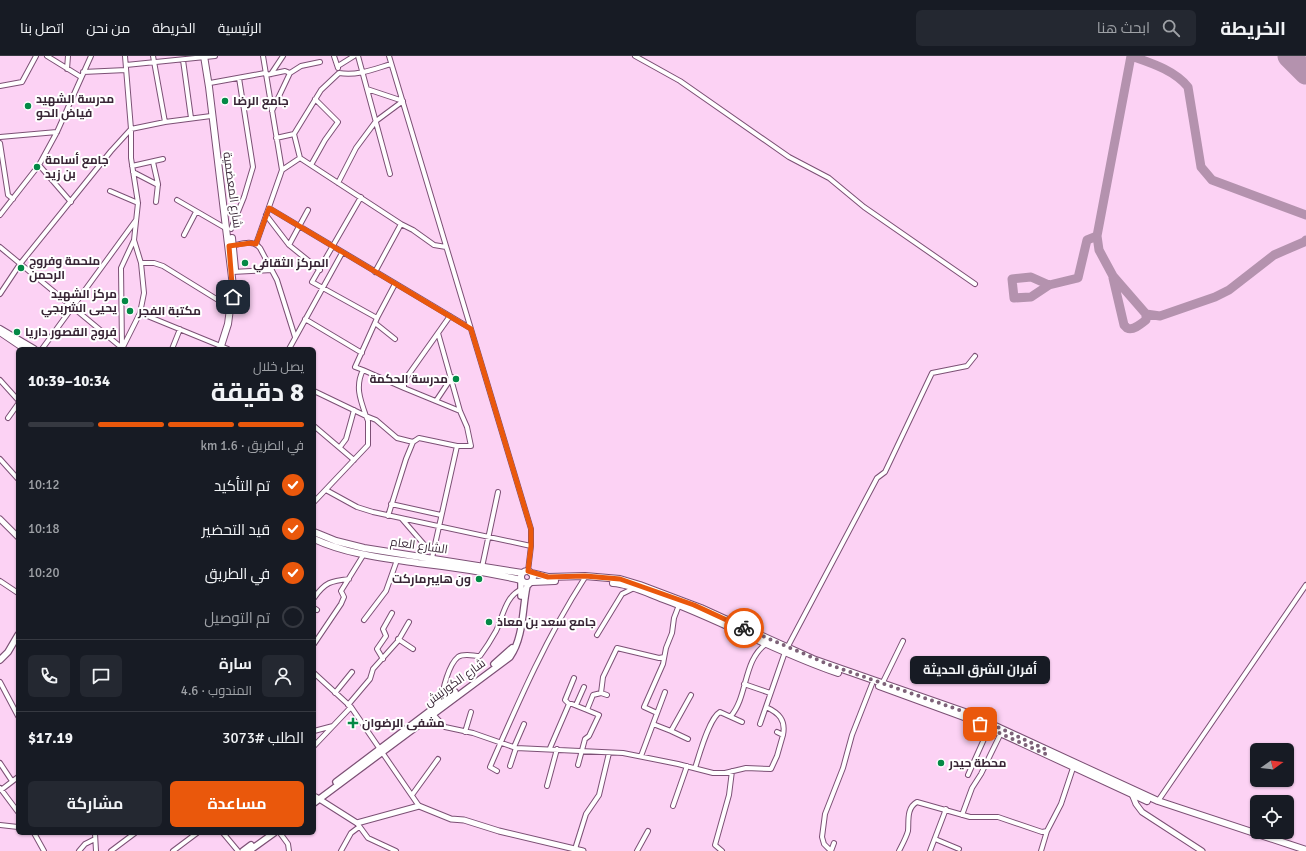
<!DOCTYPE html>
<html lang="ar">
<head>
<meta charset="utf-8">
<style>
	:root { --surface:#171b24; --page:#242831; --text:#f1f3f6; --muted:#9ea1a6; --line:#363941; --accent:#ea580c }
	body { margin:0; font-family:Signika,Cairo,sans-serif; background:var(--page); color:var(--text); direction:rtl; height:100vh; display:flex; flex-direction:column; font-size:15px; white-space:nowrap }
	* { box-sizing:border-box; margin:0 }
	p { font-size:13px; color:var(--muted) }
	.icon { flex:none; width:22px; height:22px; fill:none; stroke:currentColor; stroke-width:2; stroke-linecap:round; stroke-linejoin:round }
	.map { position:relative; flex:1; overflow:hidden; direction:ltr }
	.details { position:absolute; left:16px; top:291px; width:300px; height:488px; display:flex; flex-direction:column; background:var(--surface); border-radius:6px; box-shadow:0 1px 3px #0004; direction:rtl }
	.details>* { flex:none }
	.needle { width:26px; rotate:75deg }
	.controls { position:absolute; left:1250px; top:687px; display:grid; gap:8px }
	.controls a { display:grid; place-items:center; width:44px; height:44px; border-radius:6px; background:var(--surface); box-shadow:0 1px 3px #0004; font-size:20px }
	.pin { position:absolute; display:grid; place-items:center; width:34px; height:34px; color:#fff; margin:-17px; border-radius:8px; box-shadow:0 2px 6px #0006 }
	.courier { position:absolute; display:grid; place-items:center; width:40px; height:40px; margin:-20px; border:3px solid #ea580c; border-radius:50%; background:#fff; color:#222; box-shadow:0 1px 5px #0007 }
	.bubble { position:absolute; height:28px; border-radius:6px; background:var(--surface); box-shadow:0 1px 3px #0004; font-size:13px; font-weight:700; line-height:28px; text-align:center; direction:rtl }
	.overview em { font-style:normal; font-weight:700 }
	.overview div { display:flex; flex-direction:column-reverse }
	.overview { display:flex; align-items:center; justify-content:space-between; height:68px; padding:0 12px }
	h1 { font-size:26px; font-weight:700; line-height:30px }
	.bar { display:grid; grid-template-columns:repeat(4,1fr); gap:6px 4px; align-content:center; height:48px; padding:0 12px }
	.bar i { height:5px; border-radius:3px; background:var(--line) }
	.bar .selected { background:var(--accent) }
	.bar p { grid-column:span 4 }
	.line { display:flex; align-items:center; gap:10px; padding:0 12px; border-top:1px solid var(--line) }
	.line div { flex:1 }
	.round { display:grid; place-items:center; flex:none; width:42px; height:42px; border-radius:6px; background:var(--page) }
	ol { padding:0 12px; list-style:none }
	li { display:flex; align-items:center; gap:12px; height:44px }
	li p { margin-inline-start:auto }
	li .icon { padding:4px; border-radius:50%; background:var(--accent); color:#fff; stroke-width:4 }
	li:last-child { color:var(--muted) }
	li i { width:22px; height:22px; border:2px solid var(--line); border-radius:50% }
	.primary-button { display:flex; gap:8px; margin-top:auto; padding:8px 12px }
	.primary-button a { flex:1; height:46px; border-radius:6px; background:var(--accent); color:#fff; font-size:16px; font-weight:700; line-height:46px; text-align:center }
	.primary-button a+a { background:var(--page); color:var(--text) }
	header { display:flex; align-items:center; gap:24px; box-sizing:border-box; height:56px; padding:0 20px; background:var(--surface); border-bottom:1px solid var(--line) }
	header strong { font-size:19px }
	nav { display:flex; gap:22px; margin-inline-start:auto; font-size:14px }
	.search { width:280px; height:36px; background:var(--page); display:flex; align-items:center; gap:10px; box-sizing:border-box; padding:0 14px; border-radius:6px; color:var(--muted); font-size:15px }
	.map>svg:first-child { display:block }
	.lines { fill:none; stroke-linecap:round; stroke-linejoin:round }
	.taxiway { stroke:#b492ae; stroke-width:9 }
	.runway { stroke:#b492ae; stroke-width:23 }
	.minor-casing { stroke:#7c5075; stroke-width:6 }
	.tertiary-casing { stroke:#7c5075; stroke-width:7 }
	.secondary-casing { stroke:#7c5075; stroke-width:8 }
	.primary-casing { stroke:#7c5075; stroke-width:8 }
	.minor { stroke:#fff; stroke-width:4 }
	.tertiary { stroke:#fff; stroke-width:5 }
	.secondary { stroke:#fff; stroke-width:5.5 }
	.primary { stroke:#fff; stroke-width:6 }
	.done { stroke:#7d6278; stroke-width:4; stroke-dasharray:0 7.2 }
	.route { stroke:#ea580c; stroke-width:5 }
	.poi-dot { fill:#038946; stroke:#fff; stroke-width:1.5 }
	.labels { text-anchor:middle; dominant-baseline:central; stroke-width:4; stroke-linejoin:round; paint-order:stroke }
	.poi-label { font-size:12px; font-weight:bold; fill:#392636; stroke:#fff; text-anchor:start }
	.street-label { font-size:12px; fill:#392636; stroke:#fff }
</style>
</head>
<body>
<header>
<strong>الخريطة</strong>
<div class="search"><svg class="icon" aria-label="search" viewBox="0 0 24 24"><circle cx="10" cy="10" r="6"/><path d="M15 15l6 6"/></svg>ابحث هنا</div>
<nav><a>الرئيسية</a><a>الخريطة</a><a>من نحن</a><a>اتصل بنا</a></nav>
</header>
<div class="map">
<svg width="1306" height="795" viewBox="0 0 1306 795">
	<rect width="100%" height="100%" fill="#fcd2f4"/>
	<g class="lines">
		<path class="taxiway" d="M1131,0L1097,180L1099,194L1113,220L1146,258L1160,260L1215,241L1229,234L1274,199L1304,186L1306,184
			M1131,0C1151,7 1174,14 1188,31L1201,111L1212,124L1306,159
			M1031,221L1049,229L1031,241L1014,242L1012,223Z
			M1113,222L1124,269L1127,272C1133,275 1141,268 1146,264V258
			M1049,229L1078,222L1087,184L1097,180"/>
		<path class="runway" d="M1289,0L1306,17"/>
		<g class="minor-casing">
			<path id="minor" d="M47,0L81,21
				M153,0L165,66
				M263,0L282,114
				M334,0L338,12
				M358,0L390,118
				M389,0L531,473V490L528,515
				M635,0L680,25L789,101L829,122L864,151L975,228
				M183,4L191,62
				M126,9L215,0
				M338,10L354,0
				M67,13L68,0
				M83,16L126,14
				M271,18L283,0
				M266,19L285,15L290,17
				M210,27L265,17
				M0,30L22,26L36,0
				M367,33L403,45
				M272,55L290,17L301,10L320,6
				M294,78L321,34L339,17C358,20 374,13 391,8
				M0,81L57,76
				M276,82L294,78L300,102L401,168L413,174L434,189L446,191
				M0,87L8,139L13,143
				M153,106L158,128L156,146
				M39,109L71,146
				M311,109L325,84L338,66L315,43
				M132,110L163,103
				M133,116L158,129
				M338,127L356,92L376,65L403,45
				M110,135L138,147
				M361,141L312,226L377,262
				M177,144L227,173
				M269,152L470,272
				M0,159L39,109L57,76L91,0
				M266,159L289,189L320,214
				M231,173L244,141L253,111L239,22
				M184,179L196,156
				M256,188L282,114L300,102
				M289,189L308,154
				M231,190C241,188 253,183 260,192L277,224L295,281
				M0,191L122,292
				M141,207H154L163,210L231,252
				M232,216L272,214
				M375,216L401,168
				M395,228L378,260L355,311L363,314C355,330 360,343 366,360L376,364L397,382L413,386L419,382L457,390H471L467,371L460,355L404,332V325L450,260
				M0,238L20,208L111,95L131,73L165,66L211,60
				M140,257L228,293
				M305,263L362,297
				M375,267L395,283
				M438,277L460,355
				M122,292L121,212L134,184
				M42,293L136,164
				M122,293L140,257L144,237L141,207L134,184L138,147L131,102V73L125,0
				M172,293L180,273
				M289,293L342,197
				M363,314L404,332
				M0,324L18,344
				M314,335L366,360L368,365V389L314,446
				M436,345L452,321
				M8,362L18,348
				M314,370L354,404
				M340,391L346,383L354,354
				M0,403L18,423
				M326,434L357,451L373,456L531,490
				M391,448L441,459
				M388,460L406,403L413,386
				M402,463L428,493L433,496
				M432,502L457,390
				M482,511L498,436
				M0,525L18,537
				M314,542C325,526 331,525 349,523
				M314,552L317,554
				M364,564L386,535L397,504
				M597,579L622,538L634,532
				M398,583L413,593
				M314,588L341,548L344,541L341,535L364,498
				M787,592L877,422L885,416L932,317L967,310L975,300
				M383,603L377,593L386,580L383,573L392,557
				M314,617L351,651L419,750
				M0,626L18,660
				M744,628L770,637
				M882,628L903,585
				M335,637L352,616
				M601,637L607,639
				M442,645C442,634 449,608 458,601C464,597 473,600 480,600C486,592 491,584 496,575C503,561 505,540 522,533
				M569,648L565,644L574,622
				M348,649L370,623L373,613L398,585L409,566
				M576,649L584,631
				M766,651C779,657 786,664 783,679
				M432,657L445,671L473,677L516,692L623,697L678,708L713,717H725L746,712L771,713L777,700L783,679L777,676
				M657,657L644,651L663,608L666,592L672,577L674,562L679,549
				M731,660C748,640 743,604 766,588
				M653,668L671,675L691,639
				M760,668L785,596
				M314,675L333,670L351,651
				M671,675L688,683
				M465,676L471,656
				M314,690L333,670
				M514,691L524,668
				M550,692L569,648H572L587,654L593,639L601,637L603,621L617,592L659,602L664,601
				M641,700L665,636
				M0,707L12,725
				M578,709L585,683L589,680L599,659L587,654
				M510,710L516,692
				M695,712C699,700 709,662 720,656L742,666
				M497,715L490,711C518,647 546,582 584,523
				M968,719L989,672
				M547,730L557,693
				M0,732L18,756
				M1,734L18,721
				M412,739L438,703
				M1158,745L1306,529
				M673,750L687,710
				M962,759L972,732L981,718L1001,677
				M357,767L368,782L396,795
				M0,769L18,771
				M34,777L44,795
				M95,777L96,795
				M223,777L238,795
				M280,777L288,788L289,795
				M935,783L959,793
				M575,793L586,758L599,739L609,697
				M79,795L85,788L95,783
				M111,795L135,777
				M173,795L197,777
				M341,795L351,777L359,771
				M637,795L648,775
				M722,795L715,789L729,739L732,715
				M831,795L824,788L822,781L825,758L843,712L852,679L872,628
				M831,795L834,787
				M899,795C902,789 906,782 908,775C909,766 906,752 917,746L970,761H998L1042,776L1047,775
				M930,795L946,753
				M1041,795L1047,775L1061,748L1073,712"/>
		</g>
		<g class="tertiary-casing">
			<path id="tertiary" d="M0,463L18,481
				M1132,738L1136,748L1142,756L1202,795
				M316,741L357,767L419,750L451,763L464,764L499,775L583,795"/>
		</g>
		<g class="secondary-casing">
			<path id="secondary" d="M521,525V540
				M0,604L8,596L18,579
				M494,608L512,592
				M336,726L455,636
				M314,747L510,601C524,581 522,553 527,530L530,527
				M243,795L251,789
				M249,795L274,777"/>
		</g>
		<g class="primary-casing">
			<path id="primary" d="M204,0L209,31L233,230L228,268L220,293
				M232,182L235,213
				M0,273L34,293
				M0,276L25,293
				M314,476L336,485L364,492L522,517
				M314,483C346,498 383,502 418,507C453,511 487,516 521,524
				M521 521a6 6 0 1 1 12 0a6 6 0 1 1-12 0Z
				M531,517L548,521L585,520L620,523L640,529L701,552L813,603L965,656L1158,745L1306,794
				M532,526L555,525
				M613,527C630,528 647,537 663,543C723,565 778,597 838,617
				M879,630L972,664L1147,745"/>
		</g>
		<use href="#minor" class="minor"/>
		<use href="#tertiary" class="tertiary"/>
		<use href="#secondary" class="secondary"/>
		<use href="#primary" class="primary"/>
	</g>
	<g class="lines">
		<path class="done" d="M744,572L830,609L965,656L1047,694L1045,698L980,668"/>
		<path class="route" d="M233,241L229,190L251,187L256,188L269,152L471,273L531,473V490L528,515L548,521L585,520L620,523L694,549L744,572"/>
	</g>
	<g class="poi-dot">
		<circle cx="225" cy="45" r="4"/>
		<circle cx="28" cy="50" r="4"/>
		<circle cx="37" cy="111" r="4"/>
		<circle cx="245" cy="207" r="4"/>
		<circle cx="21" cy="212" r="4"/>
		<circle cx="125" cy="245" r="4"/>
		<circle cx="130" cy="255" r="4"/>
		<circle cx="17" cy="276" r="4"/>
		<circle cx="456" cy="323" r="4"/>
		<circle cx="479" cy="523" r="4"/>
		<circle cx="489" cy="566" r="4"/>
		<path d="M351 661h4v4h4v4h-4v4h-4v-4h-4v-4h4z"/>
		<circle cx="941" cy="707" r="4"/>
	</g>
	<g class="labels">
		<g class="poi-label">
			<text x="36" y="43">مدرسة الشهيد<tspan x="36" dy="14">فياض الحو</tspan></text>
			<text x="233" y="45">جامع الرضا</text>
			<text x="45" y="104">جامع أسامة<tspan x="45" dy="14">بن زيد</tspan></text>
			<text x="29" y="205">ملحمة وفروج<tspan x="29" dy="14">الرحمن</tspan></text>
			<text x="253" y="207">المركز الثقافي</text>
			<text x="117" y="238" text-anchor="end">مركز الشهيد<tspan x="117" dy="14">يحيى الشربجي</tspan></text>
			<text x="138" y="255">مكتبة الفجر</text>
			<text x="25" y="276">فروج القصور داريا</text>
			<text x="448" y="323" text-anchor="end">مدرسة الحكمة</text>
			<text x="471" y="523" text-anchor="end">ون هايبرماركت</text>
			<text x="497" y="566">جامع سعد بن معاذ</text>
			<text x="362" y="667">مشفى الرضوان</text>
			<text x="949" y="707">محطة حيدر</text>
		</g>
		<g class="street-label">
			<text transform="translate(232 134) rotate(82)">شارع المعضمية</text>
			<text transform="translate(419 490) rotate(8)">الشارع العام</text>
			<text transform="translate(455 627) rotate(-36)">شارع الكورنيش</text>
		</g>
	</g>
</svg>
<div class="controls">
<a><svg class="needle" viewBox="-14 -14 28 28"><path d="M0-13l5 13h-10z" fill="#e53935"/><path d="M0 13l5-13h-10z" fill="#9ea1a6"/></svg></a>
<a><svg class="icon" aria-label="locate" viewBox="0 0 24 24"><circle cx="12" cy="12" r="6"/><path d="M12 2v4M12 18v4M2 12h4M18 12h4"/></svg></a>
</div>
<div class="pin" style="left:980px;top:668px;background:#ea580c"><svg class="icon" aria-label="bag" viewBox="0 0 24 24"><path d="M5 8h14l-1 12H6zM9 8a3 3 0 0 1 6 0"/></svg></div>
<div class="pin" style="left:233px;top:241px;background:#1f2937"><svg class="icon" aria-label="home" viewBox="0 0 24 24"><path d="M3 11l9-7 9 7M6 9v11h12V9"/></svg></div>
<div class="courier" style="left:744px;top:572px"><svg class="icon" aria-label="bike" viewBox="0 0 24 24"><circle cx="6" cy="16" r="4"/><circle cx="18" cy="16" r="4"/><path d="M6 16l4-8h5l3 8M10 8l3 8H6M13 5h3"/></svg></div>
<div class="bubble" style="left:910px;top:600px;width:140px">أفران الشرق الحديثة</div>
<section class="details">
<div class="overview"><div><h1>8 دقيقة</h1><p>يصل خلال</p></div><em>10:34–10:39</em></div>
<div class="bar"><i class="selected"></i><i class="selected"></i><i class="selected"></i><i></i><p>في الطريق · 1.6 km</p></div>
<ol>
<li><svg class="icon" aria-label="check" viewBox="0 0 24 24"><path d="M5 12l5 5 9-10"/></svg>تم التأكيد<p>10:12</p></li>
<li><svg class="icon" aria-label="check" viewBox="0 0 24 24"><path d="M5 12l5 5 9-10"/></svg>قيد التحضير<p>10:18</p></li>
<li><svg class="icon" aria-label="check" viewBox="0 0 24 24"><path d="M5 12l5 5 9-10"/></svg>في الطريق<p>10:20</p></li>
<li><i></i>تم التوصيل</li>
</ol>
<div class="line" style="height:72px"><a class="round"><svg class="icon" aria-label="person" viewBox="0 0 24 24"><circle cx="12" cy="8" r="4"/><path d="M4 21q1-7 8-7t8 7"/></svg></a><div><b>سارة</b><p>المندوب · 4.6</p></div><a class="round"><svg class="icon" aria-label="chat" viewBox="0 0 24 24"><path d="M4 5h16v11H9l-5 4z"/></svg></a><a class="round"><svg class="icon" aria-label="phone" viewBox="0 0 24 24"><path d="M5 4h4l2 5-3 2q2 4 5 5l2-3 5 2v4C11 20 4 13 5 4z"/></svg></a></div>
<div class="line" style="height:52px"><div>الطلب #3073</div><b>$17.19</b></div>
<div class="primary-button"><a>مساعدة</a><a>مشاركة</a></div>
</section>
</div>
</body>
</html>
